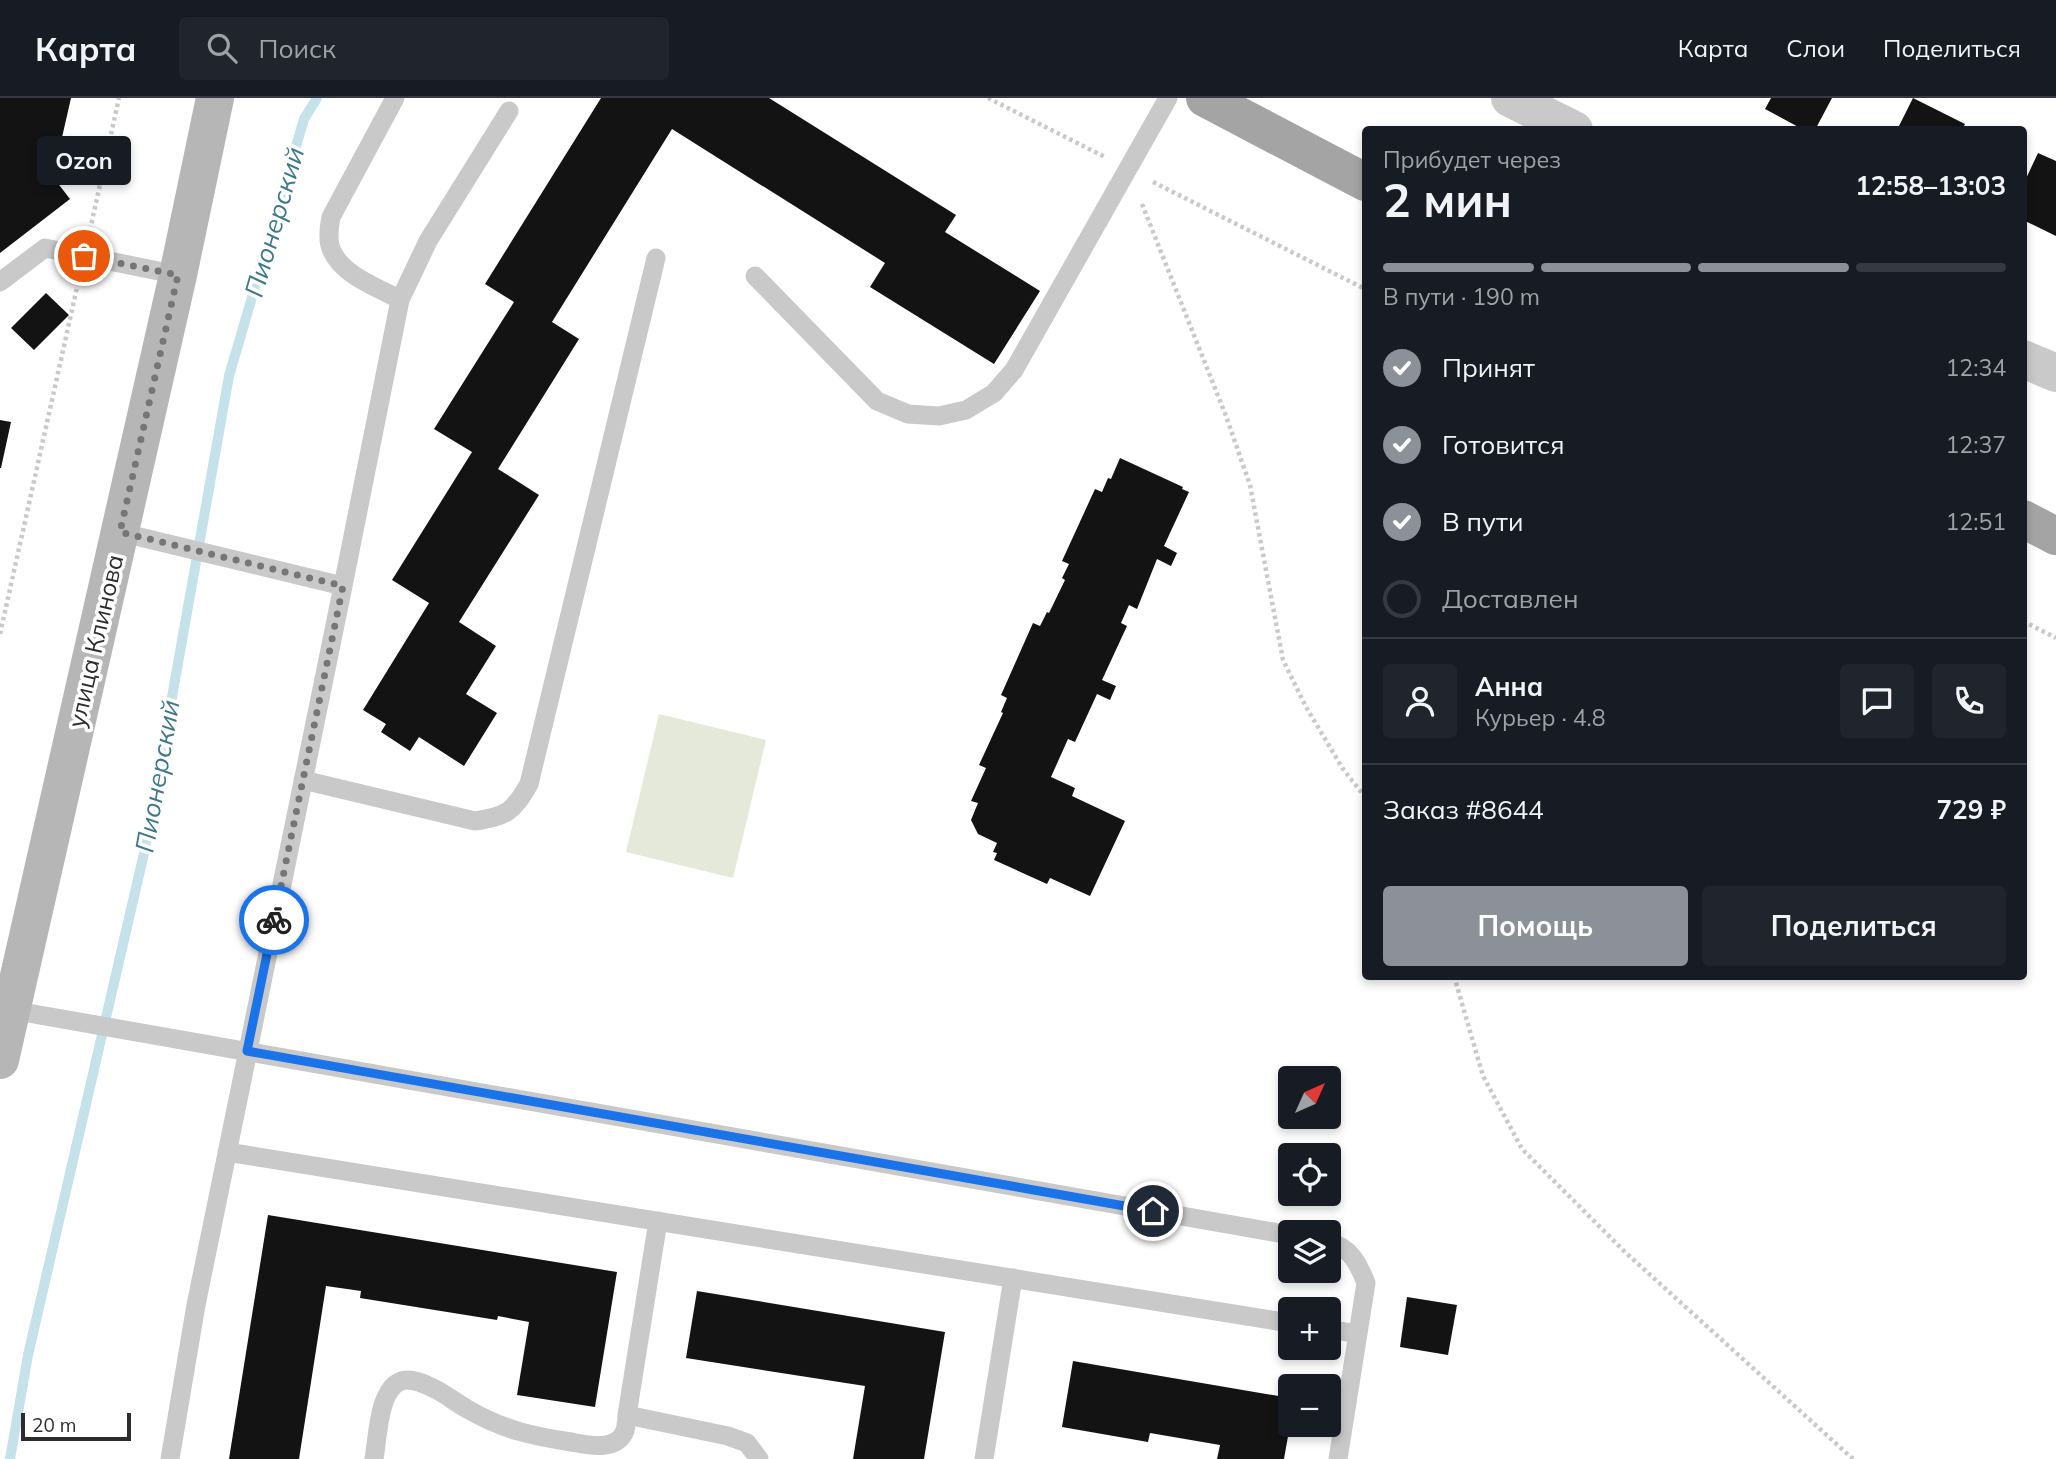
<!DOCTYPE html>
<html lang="ru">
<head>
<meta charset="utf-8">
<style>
	:root { --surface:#171b24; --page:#20242c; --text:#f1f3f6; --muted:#9ea1a6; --line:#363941; --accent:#8c9099 }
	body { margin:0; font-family:Mulish,sans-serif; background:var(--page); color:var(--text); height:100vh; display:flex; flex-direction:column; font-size:26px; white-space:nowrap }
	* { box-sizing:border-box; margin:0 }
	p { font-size:23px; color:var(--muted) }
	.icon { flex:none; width:38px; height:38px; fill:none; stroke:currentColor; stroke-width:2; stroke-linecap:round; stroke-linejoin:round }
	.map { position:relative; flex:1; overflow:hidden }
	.side { position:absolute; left:1362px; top:28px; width:665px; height:854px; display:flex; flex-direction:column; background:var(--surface); border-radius:7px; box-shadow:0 4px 10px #0003 }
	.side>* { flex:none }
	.needle { width:46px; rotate:45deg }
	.buttons { position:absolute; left:1278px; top:968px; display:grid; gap:14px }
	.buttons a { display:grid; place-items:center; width:63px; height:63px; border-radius:7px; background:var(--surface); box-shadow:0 4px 10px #0003; font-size:35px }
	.scale { position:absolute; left:21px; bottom:18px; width:110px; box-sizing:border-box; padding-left:7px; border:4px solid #2c2c2c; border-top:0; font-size:19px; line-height:24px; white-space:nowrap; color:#2c2c2c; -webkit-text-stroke:5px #fff; paint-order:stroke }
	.pin { position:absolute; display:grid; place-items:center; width:60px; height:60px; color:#fff; margin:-30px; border:4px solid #fff; border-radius:50%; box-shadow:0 2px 7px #0007 }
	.courier { position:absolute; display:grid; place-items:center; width:70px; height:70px; margin:-35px; border:5px solid #1a73e8; border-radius:50%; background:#fff; color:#222; box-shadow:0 2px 9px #0007 }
	.bubble { position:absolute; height:49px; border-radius:7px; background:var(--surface); box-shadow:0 4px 10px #0003; font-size:23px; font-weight:700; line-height:49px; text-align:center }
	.headline em { font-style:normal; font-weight:700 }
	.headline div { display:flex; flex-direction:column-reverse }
	.headline { display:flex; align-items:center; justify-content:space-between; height:119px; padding:0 21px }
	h1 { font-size:46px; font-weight:700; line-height:52px }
	.bar { display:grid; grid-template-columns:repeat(4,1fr); gap:10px 7px; align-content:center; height:84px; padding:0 21px }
	.bar i { height:9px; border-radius:5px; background:var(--line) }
	.bar .current { background:var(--accent) }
	.bar p { grid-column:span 4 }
	.line { display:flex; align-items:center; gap:18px; padding:0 21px; border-top:2px solid var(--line) }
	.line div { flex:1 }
	.round { display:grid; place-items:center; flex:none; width:74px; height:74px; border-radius:7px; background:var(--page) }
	ol { padding:0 21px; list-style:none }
	li { display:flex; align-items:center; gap:21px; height:77px }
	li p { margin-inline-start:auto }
	li .icon { padding:7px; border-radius:50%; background:var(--accent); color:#fff; stroke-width:4 }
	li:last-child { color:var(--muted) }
	li i { width:38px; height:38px; border:4px solid var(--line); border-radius:50% }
	.cta { display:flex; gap:14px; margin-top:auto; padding:14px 21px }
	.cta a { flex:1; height:80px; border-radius:7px; background:var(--accent); color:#fff; font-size:28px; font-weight:700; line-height:80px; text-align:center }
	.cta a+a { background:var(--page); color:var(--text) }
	header { display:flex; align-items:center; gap:42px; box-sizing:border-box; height:98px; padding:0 35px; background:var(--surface); border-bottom:2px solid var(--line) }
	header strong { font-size:33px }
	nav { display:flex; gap:38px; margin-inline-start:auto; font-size:24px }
	.search { width:490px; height:63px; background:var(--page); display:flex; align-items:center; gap:18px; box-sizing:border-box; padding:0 24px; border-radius:7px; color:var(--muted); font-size:26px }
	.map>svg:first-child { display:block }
	.green { fill:#e4e9d9 }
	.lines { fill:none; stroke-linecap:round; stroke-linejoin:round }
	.stream { stroke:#c5e1e9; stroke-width:10 }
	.building { fill:#131313 }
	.path { stroke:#c9c9c9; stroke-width:4.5; stroke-dasharray:3.5 3.5; stroke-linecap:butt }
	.lane { stroke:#c9c9c9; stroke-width:19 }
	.street { stroke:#c9c9c9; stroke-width:38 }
	.secondary { stroke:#b6b6b6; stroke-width:38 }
	.primary { stroke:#a4a4a4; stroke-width:38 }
	.done { stroke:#767676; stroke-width:7; stroke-dasharray:0 12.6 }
	.route { stroke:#1a73e8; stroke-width:9 }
	.labels { text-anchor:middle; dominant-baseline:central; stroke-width:7; stroke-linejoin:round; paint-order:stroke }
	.street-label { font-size:24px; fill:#2c2c2c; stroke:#fff }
	.water-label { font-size:26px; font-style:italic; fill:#3d798b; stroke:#fff }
</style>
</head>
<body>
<header>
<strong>Карта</strong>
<div class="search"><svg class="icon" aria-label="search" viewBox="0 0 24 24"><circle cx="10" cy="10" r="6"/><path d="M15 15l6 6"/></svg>Поиск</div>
<nav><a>Карта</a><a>Слои</a><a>Поделиться</a></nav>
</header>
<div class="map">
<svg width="2056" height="1361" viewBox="0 0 2056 1361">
	<rect width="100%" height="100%" fill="#fff"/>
	<path class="green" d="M659,616L766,642L733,780L626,754Z"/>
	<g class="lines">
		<path class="stream" d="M10,1361L28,1257L145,751L229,278L304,21L317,0"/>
	</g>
	<path class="building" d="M0,0H71L53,79L70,101L0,155Z
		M601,0H769L956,117L945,134L1040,193L994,266L870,189L885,165L672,31L552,224L579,241L498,371L539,397L459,524L496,548L466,596L497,615L464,668L419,639L410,653L381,634L386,626L363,612L429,505L392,482L472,354L434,331L514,204L485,186Z
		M1771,0H1832L1815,32H1804L1765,11Z
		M1913,0L1965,26L1962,32H1897Z
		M2038,55L2056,63V138L2023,122V87Z
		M46,195L69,217L34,252L11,230Z
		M0,322L11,324L1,370H0Z
		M1120,360L1183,389L1182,391L1189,394L1164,448L1177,455L1171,468L1157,461L1137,511L1129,507L1121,525L1127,528L1102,582L1116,588L1110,602L1097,596L1075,644L1068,641L1051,679L1075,690L1072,698L1125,723L1090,798L1050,780L1047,786L994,762L997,755L993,754L997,745L978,736L971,722L978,705L971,703L986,670L979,667L1003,615L1001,614L1007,600L1001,597L1033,525L1040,528L1047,514L1049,515L1065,482L1062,480L1069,466L1062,463L1095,391L1102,394L1108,380L1111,381Z
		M268,1117L617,1174L595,1309L517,1297L529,1224L498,1218L497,1222L360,1200L361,1193L326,1188L299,1361H229Z
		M697,1193L945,1234L924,1361H853L865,1288L686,1260Z
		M1407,1199L1457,1207L1448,1257L1400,1249Z
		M1073,1263L1290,1300V1327L1284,1361H1217L1220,1347L1150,1335L1148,1344L1062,1329Z"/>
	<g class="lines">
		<path class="path" d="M988,0L1105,59
			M1153,84L1365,191
			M1142,106L1226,318L1250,387L1283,562L1306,609L1343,671L1365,699
			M90,132L119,0
			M2023,523L2056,540
			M0,536L78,185
			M1454,878L1483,978L1522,1051L1625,1154L1853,1361"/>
		<path class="lane" d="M395,0L331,119C329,130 327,143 332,153C343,178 378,189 400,202
			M755,178L877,303L908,316L939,318L966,312L994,295L1014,272L1168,0
			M0,184L45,150L178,177
			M119,434L343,488L196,1207L170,1361
			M343,488L400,202L428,143L509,13
			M303,682L475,723C507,718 513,714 529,686L656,160
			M11,912L1290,1137
			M227,1054L1290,1225
			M1328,1144C1350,1148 1359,1167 1366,1185L1338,1361
			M1328,1231L1358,1236
			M627,1317L728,1338L747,1345L759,1361
			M374,1361C378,1339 378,1292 401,1283C412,1279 427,1287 437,1292C448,1298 458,1306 469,1312C504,1332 532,1338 571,1344C588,1347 616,1354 625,1333C626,1328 627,1322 627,1317L658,1123
			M984,1361L1013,1180"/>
		<path class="street" d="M1510,0L1574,32
			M2023,261L2056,275"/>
		<path class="secondary" d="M0,962L178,177L215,0"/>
		<path class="primary" d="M1205,0L1365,84
			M2023,421L2056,438"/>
	</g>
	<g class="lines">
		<path class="done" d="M84,158L178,177L120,434L343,488L274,822"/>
		<path class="route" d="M274,822L247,953L1153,1113"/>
	</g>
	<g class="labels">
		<g class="street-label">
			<text transform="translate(95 543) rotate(-77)">улица Клинова</text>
		</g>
		<g class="water-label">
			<text transform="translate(274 124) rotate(-74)">Пионерский</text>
			<text transform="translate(157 678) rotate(-80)">Пионерский</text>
		</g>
	</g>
</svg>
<div class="buttons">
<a><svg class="needle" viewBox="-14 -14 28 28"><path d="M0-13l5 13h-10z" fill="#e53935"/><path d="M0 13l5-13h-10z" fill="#9ea1a6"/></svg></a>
<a><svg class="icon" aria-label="locate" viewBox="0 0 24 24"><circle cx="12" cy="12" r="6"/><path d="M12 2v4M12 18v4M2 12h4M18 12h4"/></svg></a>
<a><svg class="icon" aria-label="layers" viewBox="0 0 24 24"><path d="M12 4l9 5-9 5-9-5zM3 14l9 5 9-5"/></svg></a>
<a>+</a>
<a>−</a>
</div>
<div class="scale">20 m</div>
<div class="pin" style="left:84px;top:158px;background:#ea580c"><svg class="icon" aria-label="bag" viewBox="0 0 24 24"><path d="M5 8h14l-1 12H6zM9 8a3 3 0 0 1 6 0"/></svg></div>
<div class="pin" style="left:1153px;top:1113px;background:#1f2937"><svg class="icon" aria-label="home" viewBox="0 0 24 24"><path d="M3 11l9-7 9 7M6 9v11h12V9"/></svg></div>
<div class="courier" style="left:274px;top:822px"><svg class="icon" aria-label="bike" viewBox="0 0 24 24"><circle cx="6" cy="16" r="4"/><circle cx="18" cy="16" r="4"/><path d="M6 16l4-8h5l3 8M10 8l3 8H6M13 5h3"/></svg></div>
<div class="bubble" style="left:37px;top:38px;width:94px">Ozon</div>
<section class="side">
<div class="headline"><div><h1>2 мин</h1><p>Прибудет через</p></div><em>12:58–13:03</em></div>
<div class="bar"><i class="current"></i><i class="current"></i><i class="current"></i><i></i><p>В пути · 190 m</p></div>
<ol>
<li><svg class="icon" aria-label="check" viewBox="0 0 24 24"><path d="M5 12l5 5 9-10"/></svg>Принят<p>12:34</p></li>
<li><svg class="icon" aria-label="check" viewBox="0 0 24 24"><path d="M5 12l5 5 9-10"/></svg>Готовится<p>12:37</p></li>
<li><svg class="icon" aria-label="check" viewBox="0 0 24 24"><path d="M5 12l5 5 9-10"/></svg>В пути<p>12:51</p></li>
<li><i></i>Доставлен</li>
</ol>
<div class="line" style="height:126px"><a class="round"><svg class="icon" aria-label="person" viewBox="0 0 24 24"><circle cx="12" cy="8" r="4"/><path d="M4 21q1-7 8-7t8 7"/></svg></a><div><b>Анна</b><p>Курьер · 4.8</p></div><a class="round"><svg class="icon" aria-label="chat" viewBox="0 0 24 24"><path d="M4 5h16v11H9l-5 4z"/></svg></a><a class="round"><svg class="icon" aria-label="phone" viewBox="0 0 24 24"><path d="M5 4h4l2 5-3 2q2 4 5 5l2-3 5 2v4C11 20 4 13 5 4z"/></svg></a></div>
<div class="line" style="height:91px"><div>Заказ #8644</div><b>729 ₽</b></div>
<div class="cta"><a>Помощь</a><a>Поделиться</a></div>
</section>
</div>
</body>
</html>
